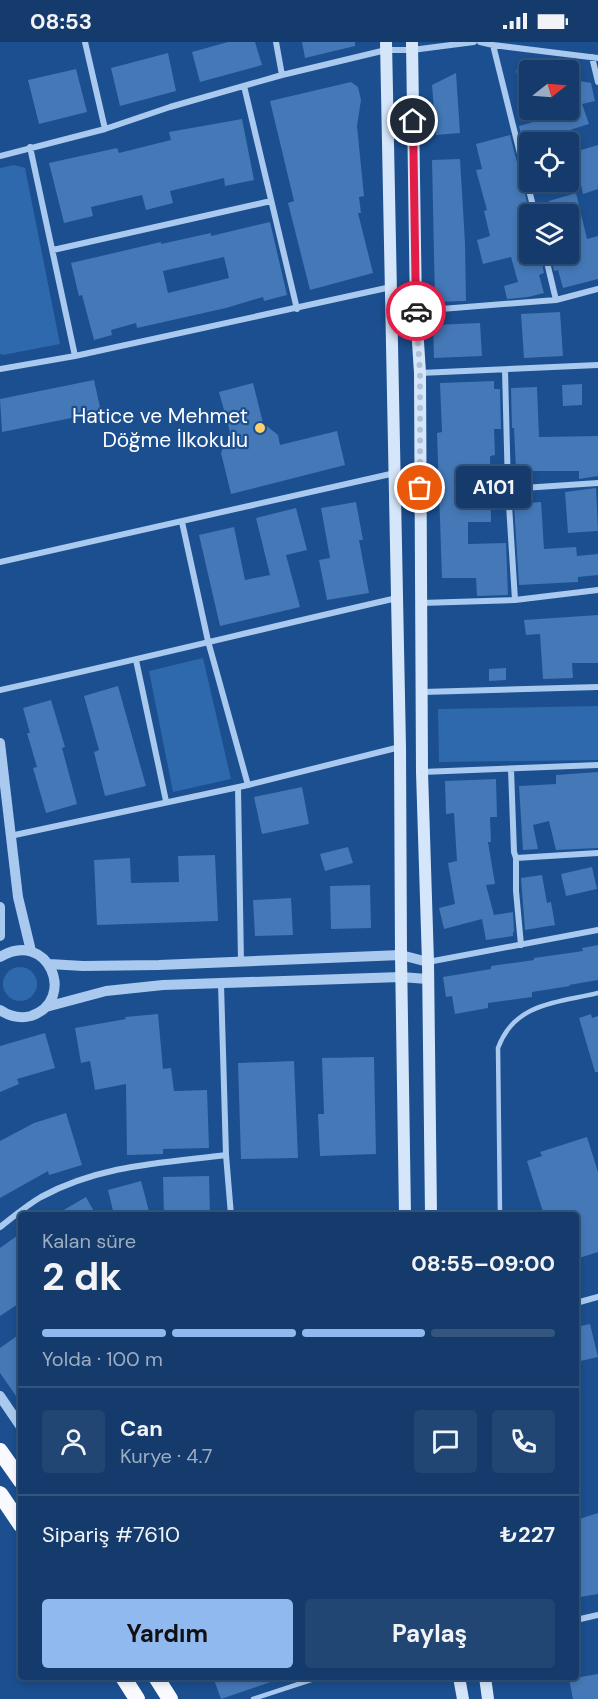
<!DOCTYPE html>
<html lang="tr">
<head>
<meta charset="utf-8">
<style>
	:root { --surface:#143b6b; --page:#214673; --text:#f1f3f6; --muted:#9dadc1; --line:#33557e; --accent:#90b9f0 }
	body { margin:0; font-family:"DM Sans",sans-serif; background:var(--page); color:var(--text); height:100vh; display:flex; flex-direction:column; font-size:22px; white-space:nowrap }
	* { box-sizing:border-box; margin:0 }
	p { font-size:20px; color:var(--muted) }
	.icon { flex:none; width:33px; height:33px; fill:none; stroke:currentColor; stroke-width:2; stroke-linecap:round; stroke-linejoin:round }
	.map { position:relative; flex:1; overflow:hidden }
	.drawer { position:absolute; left:18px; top:1170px; width:561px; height:468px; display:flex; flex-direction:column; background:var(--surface); border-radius:6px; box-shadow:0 3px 9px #0003,0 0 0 2px var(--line) }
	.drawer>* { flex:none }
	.needle { width:39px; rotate:73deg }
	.fabs { position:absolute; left:519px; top:18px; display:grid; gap:12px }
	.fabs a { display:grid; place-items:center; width:60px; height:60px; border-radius:6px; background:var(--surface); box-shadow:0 3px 9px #0003,0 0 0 2px var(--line); font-size:30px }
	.pin { position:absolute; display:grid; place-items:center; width:51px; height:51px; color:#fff; margin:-26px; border:3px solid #fff; border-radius:50%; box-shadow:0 2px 6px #0007 }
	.courier { position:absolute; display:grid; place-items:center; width:60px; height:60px; margin:-30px; border:4px solid #e11d48; border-radius:50%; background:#fff; color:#222; box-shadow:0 2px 8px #0007 }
	.bubble { position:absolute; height:42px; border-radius:6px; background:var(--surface); box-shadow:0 3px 9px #0003,0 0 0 2px var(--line); font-size:20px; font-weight:700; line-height:42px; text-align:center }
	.headline em { font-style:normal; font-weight:700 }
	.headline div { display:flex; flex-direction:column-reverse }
	.headline { display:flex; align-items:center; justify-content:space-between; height:102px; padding:0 24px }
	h1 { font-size:39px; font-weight:700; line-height:45px }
	.bar { display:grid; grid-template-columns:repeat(4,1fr); gap:9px 6px; align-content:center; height:72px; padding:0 24px }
	.bar i { height:8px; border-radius:4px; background:var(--line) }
	.bar .on { background:var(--accent) }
	.bar p { grid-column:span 4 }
	.line { display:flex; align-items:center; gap:15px; padding:0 24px; border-top:2px solid var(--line) }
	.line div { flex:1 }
	.round { display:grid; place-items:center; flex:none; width:63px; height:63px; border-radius:6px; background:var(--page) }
	.cta { display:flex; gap:12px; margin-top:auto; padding:12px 24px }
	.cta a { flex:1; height:69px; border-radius:6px; background:var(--accent); color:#111; font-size:24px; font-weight:700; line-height:69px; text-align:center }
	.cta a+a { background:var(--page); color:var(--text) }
	.status { display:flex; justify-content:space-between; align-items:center; height:42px; padding:0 30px; background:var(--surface); direction:ltr }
	.status svg { height:16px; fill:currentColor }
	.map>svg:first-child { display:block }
	.green { fill:#2e69ad }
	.building { fill:#4478b7; fill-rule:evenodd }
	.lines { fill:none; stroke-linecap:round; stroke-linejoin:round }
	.service { stroke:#a9c9ee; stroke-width:4.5 }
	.minor { stroke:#a9c9ee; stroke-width:6 }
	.tertiary { stroke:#a9c9ee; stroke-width:10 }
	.secondary { stroke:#d6e6fa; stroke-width:12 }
	.trunk { stroke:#f8faff; stroke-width:16 }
	.done { stroke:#afc1d8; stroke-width:6; stroke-dasharray:0 10.8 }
	.route { stroke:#e11d48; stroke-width:8 }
	.poi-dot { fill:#ffd166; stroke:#1b4f8f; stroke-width:2 }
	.labels { text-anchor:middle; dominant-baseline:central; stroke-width:4.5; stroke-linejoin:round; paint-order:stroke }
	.poi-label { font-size:21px; fill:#fff; stroke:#1b4f8f; text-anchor:end }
</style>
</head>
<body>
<div class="status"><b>08:53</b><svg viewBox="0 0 49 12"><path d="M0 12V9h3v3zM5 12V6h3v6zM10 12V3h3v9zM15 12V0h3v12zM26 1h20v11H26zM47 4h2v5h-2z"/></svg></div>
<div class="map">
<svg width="598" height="1657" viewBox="0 0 598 1657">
	<rect width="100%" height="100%" fill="#1b4f8f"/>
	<path class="green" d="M14,123L25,126L60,302L3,313L0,312V126Z
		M203,616L231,737L173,750L149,629Z
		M598,664V718L439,720L438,667Z
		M3 942a17 17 0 1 1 34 0a17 17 0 1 1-34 0Z"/>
	<path class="building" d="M228,0H255L262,23L200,40L192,10Z
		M302,0H355V4L305,16Z
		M168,11L176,49L120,64L111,26Z
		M76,27L87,70L39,82L28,38Z
		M516,28L530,30V69L525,70Z
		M456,31L460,91L436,93L432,43Z
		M568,37L591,41L595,59L582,62L589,82L560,91L563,100H532L530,94V128L519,84L568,70Z
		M351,40L358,45L361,58L357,84L364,154L359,155L361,171H358L373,231L310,248L288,161L294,159L270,59Z
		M242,77L254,138L225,144L224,136L170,149L173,161L146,168L142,153L91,165L93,174L64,181L49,121L117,106L119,111L171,98L169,90Z
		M510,93L530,172V212H540L544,231L539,233L544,251L528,255L507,257L504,244L518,240L511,215L483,222L477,198L490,194L484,169L487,168L476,128L482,127L476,102Z
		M598,103V147L583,152L574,110Z
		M460,117L465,201L466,259L435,260L432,118Z
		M576,151L587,197L598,194V237L563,246L558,228L554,229L550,212H568V172H553L549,159Z
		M270,180L287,253L264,259L263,255L226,266L137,286L136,281L111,288L112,293L94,298L82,253L79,254L71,221L161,200V202L211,191V194ZM224,215L229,236L168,251L163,229Z
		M560,270L563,314L524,316L521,272Z
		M480,281L482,314L434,316L433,283Z
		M94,338L101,370L2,390L0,357Z
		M494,339V347H500L501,387H494L495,413L490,414L491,480H468V502L506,501L508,553L477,554L476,536H442L437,391L442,390L440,341Z
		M253,341L263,381L278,393L280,403L337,389L345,423L231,452L221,411L230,390L219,350Z
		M582,342V363L563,364L562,343Z
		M537,345L539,395L598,394V434L579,437V429H516L514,386H512L511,346Z
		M596,446L598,489L568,491L565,450Z
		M356,460L363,498H359L369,551L327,558L319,518L330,516L321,466Z
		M541,460L544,507L576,505L577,514L598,512V533L578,535V540L519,543L514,462Z
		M296,466L307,508L286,513L300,565L220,584L199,493L234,485L245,538L270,533L256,476Z
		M598,573V621H572L573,636L543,637L540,592L526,593L524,578Z
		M506,626V638L489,639V627Z
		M118,644L146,744L105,754L94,710L99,708L84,654Z
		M51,658L65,705L62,706L77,762L46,771L33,726L37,725L27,691H30L23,666Z
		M598,730V806L556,808L549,779L533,783L538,807L523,808L519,744L556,742V733Z
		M496,737L497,775H490L491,800H488L495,842L486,843L494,873L513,870L514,890H513V894L486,898L482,877L444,887L439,866L455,862L448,821L457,819L454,771L446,772L445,739Z
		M302,745L309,782L262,792L254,755Z
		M348,805L353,821L325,829L320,812Z
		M215,813L218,879L97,883L94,818L130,816L131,841L179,840L178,814Z
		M592,825L597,847L566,854L561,832Z
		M542,833L547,861L551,860L555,883L525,888L521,836Z
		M370,843L371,886L331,887L330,844Z
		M291,856L293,893L255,894L253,858Z
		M598,903V938L569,943L570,944L532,950V955L488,961V966L455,972L452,954L446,955L443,935L491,927V924L534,918V916L583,909L582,906Z
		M158,972L163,1027L171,1026L174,1049L207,1048L209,1106L163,1107V1112L127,1113L126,1042L95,1048L90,1019L81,1021L75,986L126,977L125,975Z
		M591,972L592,976L598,974V1030H595L579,976Z
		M45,991L55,1026L17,1037L19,1042L0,1050V1004Z
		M374,1015L376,1112L320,1114L318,1072H324L322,1016Z
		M294,1019L298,1116L241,1117L238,1021Z
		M66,1071L82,1123L49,1133L48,1129L0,1156V1099L34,1081Z
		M587,1095L598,1130V1210L576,1217V1173H544L527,1119L542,1114L540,1110Z
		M209,1134L210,1173H164L163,1135Z
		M141,1139L150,1173H114L108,1148Z
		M86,1155L96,1173H55Z
		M21,1191V1260L0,1274V1206Z
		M590,1282L598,1315L576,1320V1285Z
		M17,1294L21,1299V1361L0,1331V1306Z
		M598,1471V1552L580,1555L576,1534V1478Z
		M598,1632V1657H573L569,1637Z
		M213,1635H282V1636L221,1657Z"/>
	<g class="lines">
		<path class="service" d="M500,1173L498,1006C514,961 557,961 598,951
			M253,1657L320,1635"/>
		<path class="minor" d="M85,0L105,87
			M276,0L282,33
			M480,0L493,3L598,16
			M493,3L535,172
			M592,15L598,40
			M244,44L297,267
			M30,105L75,314
			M0,114L105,87L170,65L282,33L386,8H412L474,0
			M53,208L271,159
			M545,212L556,258
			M416,269L556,258L598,247
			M0,327L75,314L391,245
			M505,328L508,447L515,558L598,548
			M420,331L598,323
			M508,447L598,441
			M182,480L208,599L248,743
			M0,520L395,431
			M421,561L515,558
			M136,618L166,759
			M0,648C133,619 265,586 397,556
			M423,650L598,645
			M511,727L514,810L516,816L598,811
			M422,730L598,723
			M238,745L241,920
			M10,794L248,743L400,705
			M516,816V849L521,903
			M428,920L598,888
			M221,942L226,1113L231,1173
			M0,1185C13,1175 27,1163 41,1155C100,1123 161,1121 226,1113
			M576,1261L598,1255
			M576,1578L598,1573"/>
		<path class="tertiary" d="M0,701L18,855L31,909
			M0,865V894
			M0,915C48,886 78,958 31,974C20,977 9,974 0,968
			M49,922L83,924L159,923L401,913L428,920
			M46,965L106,949L163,943L401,935L427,937
			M0,1354L21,1385"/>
		<path class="secondary" d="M386,0L400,705L401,913L405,1173
			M412,0L416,269L420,331L422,730L428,920L431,1173
			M459,1635L463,1657
			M485,1635L488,1657"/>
		<path class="trunk" d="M0,1409L21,1439
			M0,1452L21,1483
			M123,1635L137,1657
			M156,1635L170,1657"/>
	</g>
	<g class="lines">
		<path class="done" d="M416,269L420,331V446"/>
		<path class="route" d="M413,79L416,269"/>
	</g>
	<circle class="poi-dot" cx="260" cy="386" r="6"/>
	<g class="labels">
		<g class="poi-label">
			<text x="248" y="374">Hatice ve Mehmet<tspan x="248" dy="24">Döğme İlkokulu</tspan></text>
		</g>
	</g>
</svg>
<div class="fabs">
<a><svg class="needle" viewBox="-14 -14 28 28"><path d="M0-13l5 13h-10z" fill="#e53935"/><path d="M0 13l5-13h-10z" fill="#9dadc1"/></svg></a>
<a><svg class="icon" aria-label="locate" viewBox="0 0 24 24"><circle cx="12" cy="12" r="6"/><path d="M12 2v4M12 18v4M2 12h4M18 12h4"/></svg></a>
<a><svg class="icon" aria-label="layers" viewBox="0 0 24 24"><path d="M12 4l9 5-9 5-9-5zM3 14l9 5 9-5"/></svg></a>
</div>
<div class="pin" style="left:420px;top:446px;background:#ea580c"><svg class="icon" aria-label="bag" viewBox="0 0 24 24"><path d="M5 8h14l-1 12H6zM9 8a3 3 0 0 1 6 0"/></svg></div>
<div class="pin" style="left:413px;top:79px;background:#1f2937"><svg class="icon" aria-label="home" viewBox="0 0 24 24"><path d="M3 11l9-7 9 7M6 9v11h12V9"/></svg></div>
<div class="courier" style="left:416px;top:269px"><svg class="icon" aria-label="car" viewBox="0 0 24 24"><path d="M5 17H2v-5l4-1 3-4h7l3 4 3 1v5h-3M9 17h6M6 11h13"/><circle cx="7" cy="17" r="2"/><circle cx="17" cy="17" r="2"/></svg></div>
<div class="bubble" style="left:456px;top:424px;width:75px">A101</div>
<section class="drawer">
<div class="headline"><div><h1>2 dk</h1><p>Kalan süre</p></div><em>08:55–09:00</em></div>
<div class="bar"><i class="on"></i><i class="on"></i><i class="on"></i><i></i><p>Yolda · 100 m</p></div>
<div class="line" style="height:108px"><a class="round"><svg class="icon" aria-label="person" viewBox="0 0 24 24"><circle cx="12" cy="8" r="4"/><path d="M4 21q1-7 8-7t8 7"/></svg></a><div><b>Can</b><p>Kurye · 4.7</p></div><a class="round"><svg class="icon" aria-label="chat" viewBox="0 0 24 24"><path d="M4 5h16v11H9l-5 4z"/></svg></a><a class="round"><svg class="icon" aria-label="phone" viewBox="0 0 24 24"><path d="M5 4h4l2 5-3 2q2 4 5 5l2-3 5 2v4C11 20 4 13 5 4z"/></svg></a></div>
<div class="line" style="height:78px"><div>Sipariş #7610</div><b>₺227</b></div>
<div class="cta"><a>Yardım</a><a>Paylaş</a></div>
</section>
</div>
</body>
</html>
